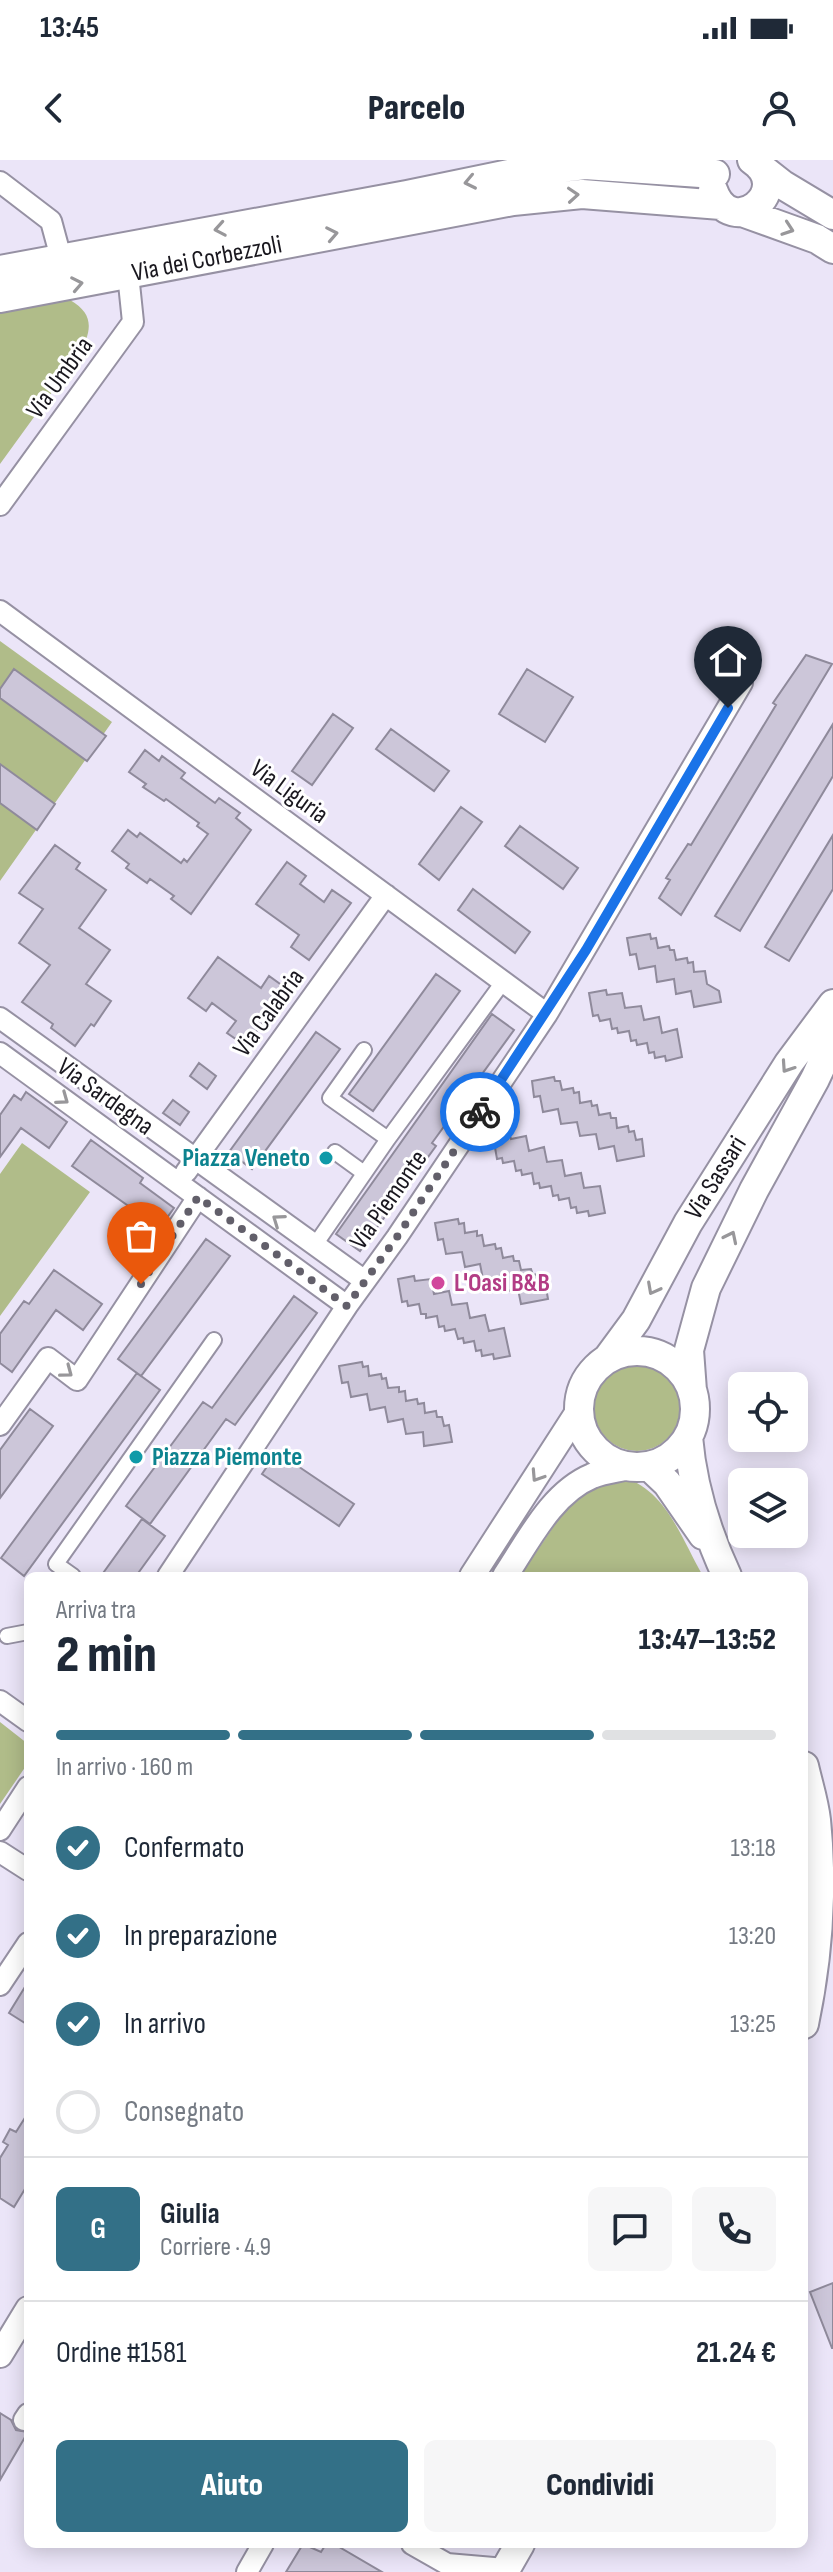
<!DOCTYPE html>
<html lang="it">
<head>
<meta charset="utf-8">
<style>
	:root { --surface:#fff; --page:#f6f6f7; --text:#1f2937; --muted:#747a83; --line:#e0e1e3; --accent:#337087 }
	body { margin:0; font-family:"Sofia Sans Condensed",sans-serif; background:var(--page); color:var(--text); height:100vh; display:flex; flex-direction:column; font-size:30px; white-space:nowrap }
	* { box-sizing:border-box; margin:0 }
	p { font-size:26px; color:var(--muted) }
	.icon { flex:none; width:44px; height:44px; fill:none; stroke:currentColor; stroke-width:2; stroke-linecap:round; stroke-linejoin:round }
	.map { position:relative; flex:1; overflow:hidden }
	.details { position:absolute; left:24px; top:1412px; width:784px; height:976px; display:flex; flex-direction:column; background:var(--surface); border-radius:12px; box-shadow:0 4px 20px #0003 }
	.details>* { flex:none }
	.buttons { position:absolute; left:728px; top:1212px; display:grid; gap:16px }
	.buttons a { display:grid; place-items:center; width:80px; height:80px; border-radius:12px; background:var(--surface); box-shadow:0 4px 20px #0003; font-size:40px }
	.pin { position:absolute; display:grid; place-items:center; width:68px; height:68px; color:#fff; margin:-82px -34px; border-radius:50% 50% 50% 0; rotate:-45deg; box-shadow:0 0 8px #0007 }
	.pin .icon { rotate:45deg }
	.courier { position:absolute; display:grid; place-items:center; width:80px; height:80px; margin:-40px; border:6px solid #1a73e8; border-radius:50%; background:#fff; color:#222; box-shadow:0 2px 10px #0007 }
	.head em { font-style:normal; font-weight:800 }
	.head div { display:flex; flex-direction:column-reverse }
	.head { display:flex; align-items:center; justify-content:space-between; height:136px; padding:0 32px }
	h1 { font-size:52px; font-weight:800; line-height:60px }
	.bar { display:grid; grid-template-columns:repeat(4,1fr); gap:12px 8px; align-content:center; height:96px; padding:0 32px }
	.bar i { height:10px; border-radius:6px; background:var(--line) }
	.bar .active { background:var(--accent) }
	.bar p { grid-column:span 4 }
	.line { display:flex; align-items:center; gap:20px; padding:0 32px; border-top:2px solid var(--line) }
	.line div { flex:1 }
	.round { display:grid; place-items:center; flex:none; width:84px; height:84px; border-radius:12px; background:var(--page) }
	ol { padding:0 32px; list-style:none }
	li { display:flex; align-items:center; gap:24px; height:88px }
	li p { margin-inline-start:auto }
	li .icon { padding:8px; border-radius:50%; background:var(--accent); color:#fff; stroke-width:4 }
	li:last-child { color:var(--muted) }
	li i { width:44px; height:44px; border:4px solid var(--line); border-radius:50% }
	.action { display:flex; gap:16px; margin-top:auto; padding:16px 32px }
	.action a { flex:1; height:92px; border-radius:12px; background:var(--accent); color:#fff; font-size:32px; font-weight:800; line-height:92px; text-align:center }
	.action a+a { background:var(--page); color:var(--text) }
	.status { display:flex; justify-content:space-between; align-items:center; height:56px; padding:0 40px; background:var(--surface); direction:ltr }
	.status svg { height:22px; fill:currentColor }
	header { display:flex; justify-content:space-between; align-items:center; height:104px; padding:0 32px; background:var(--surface); font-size:36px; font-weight:800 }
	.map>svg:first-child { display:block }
	.green { fill:#b0bc89 }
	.building { fill:#ccc6d9; stroke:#8f8a9b; stroke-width:2 }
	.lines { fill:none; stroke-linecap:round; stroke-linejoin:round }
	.pedestrian-casing { stroke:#9691a3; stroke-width:18 }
	.minor-casing { stroke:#9691a3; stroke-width:24 }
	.tertiary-casing { stroke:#9691a3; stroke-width:28 }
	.secondary-casing { stroke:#9691a3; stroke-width:32 }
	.pedestrian { stroke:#fff; stroke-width:14 }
	.minor { stroke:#fff; stroke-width:20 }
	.tertiary { stroke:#fff; stroke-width:24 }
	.secondary { stroke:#fff; stroke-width:28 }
	.oneway { stroke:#98979a }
	.done { stroke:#625f6a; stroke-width:8; stroke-dasharray:0 14.4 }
	.route { stroke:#1a73e8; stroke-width:10 }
	.culture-dot { fill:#0f9aa8; stroke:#fff; stroke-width:3 }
	.hotel-dot { fill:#d1479c; stroke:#fff; stroke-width:3 }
	.labels { text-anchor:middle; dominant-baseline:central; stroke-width:6; stroke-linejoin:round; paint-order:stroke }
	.street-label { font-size:26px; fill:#19171e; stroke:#fff }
	.culture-label { font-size:26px; font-weight:bold; fill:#0d838f; stroke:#fff; text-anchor:end }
	.hotel-label { font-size:26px; font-weight:bold; fill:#b23c85; stroke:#fff; text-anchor:start }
</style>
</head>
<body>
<div class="status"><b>13:45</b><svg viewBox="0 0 49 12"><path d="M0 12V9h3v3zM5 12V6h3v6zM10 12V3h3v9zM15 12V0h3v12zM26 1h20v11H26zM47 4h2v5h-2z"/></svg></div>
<header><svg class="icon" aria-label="back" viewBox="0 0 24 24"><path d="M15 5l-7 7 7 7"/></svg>Parcelo<svg class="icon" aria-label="person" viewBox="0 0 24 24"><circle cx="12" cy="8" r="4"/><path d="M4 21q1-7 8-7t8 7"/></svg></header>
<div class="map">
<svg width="833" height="2412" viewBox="0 0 833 2412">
	<rect width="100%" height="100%" fill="#ebe5f8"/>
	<path class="green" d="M70,140C96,155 91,172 79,195L0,304V152L53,141Z
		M0,481L112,562L0,721Z
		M22,983L90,1032L0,1156V1014Z
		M594 1248a43 43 0 1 1 86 0a43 43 0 1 1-86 0Z
		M618,1316C665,1326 681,1378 703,1416H520L575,1335Z
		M0,1562L28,1584V1603L0,1644Z"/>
	<path class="building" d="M806,495L832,504L681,755L659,738L670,720L666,718L688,684L691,685L776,545L773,543Z
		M14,509L106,576L87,601L0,538V529Z
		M527,509L573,537L545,582L499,554Z
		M333,554L353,568L312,625L292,611Z
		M833,564V616L740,771L715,756Z
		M391,569L449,611L434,631L376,589Z
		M145,590L159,601L162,596L185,613L181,618L215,643L219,638L240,653L236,658L251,670L191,754L171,739L174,736L150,719L147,723L126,708L129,704L112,691L128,670L137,677L140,673L181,703L184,699L187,702L208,674L197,666L199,663L166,639L164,641L143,627L146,624L129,612Z
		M0,604L55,644L37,670L0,643Z
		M461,647L482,662L439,720L419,704Z
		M520,666L578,708L563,729L505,686Z
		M833,675V729L789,801L765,787Z
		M55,685L80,703L76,709L106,730L79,768L110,790L86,824L111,841L94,866L91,864L75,886L51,868L53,864L22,842L50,805L19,783L43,749L19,733Z
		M287,702L306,716L300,724L324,742L332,730L351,743L309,800L291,787L299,775L256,744Z
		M473,729L530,772L515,793L458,750Z
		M650,774L651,779L656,778L658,788L669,786L670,790H674L676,800L687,798L688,803L693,802L694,812L705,811L707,824L719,831L721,842L694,847L691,831L676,834L674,819L657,822L655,806L639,809L636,794L630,795L627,778Z
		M218,797L261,828L269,816L287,829L246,886L227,873L236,861L212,843L206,851L188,838Z
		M436,814L460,831L373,951L349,934Z
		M606,830L607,835L622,833L625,848L641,846L644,860L659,857L662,873L677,869L682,897L666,901L665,896L655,898L654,892L649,893L647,883L637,885L636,880L631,881L629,871L618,873L617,868L612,869L610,859L600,861L598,855L593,856L589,833Z
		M492,854L514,870L432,983L436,986L360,1091L336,1074Z
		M316,872L340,889L252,1009L229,992Z
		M199,903L216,916L207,929L190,916Z
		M554,917L555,921H560L562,930L573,928L574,933L579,932L580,943L591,941L592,946L597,945L599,955L610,953L611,958H616L617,968L628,966L629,972L634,971L636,980L642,979L644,996L617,1001L614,986L599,989L596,974L580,976L577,962L561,964L558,949L543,952L540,936L534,937L532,921Z
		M26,932L67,962L49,988L21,968L0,997V955L14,935L21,940Z
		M173,940L189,952L180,965L163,953Z
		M509,973L511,979L526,976L529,991L544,987L547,1002L562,1000L565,1016L581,1013L584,1028L600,1026L605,1053L589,1056L588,1051L577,1053L576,1047L571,1048L569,1038L559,1040L558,1035L553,1036L551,1026L540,1028L539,1023L534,1024L532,1013L522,1015L521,1010L516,1011L514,1001L503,1003L502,998L497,999L493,976Z
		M91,980L143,1018L140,1023L174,1048L140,1095L114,1077L134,1050L72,1006Z
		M458,1059L459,1064L464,1063L465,1073L477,1071V1076L482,1075L484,1086L495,1084L496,1089L501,1088L503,1098L513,1096L514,1101H519L521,1110L531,1109L533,1115L538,1114L539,1123L545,1122L548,1139L521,1144L518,1129L502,1132L499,1116L483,1119L480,1104L465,1107L462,1092L446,1094L443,1079L438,1080L435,1063Z
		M206,1079L230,1096L141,1216L118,1199Z
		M54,1110L102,1144L83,1170L56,1150L12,1212L0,1203V1174L24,1141L29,1144Z
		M414,1116L415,1121L431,1119L434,1134L449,1131L452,1145L467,1143L470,1158L485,1155L489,1171L504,1168L510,1196L494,1199L493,1194L482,1196L481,1190L476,1191L474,1181L464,1183L463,1178L458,1179L455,1169L445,1171L444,1166L439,1167L437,1156L426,1158V1154H421L419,1144L408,1146L407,1141L402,1142L398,1119Z
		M294,1136L317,1153L235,1265L226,1259L150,1364L126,1346L203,1242L212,1248Z
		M362,1202L363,1207L368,1206L369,1216L381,1214L382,1219L386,1218L388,1228L399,1227V1232L405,1231L406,1241L417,1239L418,1244L424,1243L425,1253L436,1251L437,1257H442L444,1266L449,1265L452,1282L424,1286L423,1272L406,1274L403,1259L388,1262L385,1247L370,1250L367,1234L351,1237L348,1222L342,1223L339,1206Z
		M137,1213L160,1230L24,1416L1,1398Z
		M30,1249L53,1266L0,1338V1290Z
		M277,1292L354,1344L339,1366L262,1314Z
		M142,1359L165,1376L136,1416H101Z
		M28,1822V1865L9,1853Z
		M28,1953V2024L14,2047L0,2038V1998L8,1985L3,1982L10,1969L16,1972Z
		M833,2123V2188H832L810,2132Z
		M0,2253L11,2260L16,2270L28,2272L0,2320Z
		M303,2384L321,2392L326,2384H334L382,2412H286Z"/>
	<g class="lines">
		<g class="pedestrian-casing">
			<path id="pedestrian" d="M364,890L330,938L388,979
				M335,992L364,1013
				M315,1085L388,979L503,822
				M73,1416L56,1404L214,1180
				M7,1476L28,1472"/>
		</g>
		<g class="minor-casing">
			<path id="minor" d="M0,22L51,61L61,98
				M0,345L133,162L128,114
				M0,451L547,854
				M0,858L365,1121
				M0,893L347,1146
				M186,1012L386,735
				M0,1265L48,1198L77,1220L198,1037
				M168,1416L347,1146L397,1077L547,854L742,523
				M0,1541L28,1561
				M0,1670L28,1627
				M0,1692L28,1710
				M0,1825L28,1783
				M24,2260L28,2254
				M412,2384L447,2404L453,2412
				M447,2404L505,2409
				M247,2412L263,2384"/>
		</g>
		<g class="tertiary-casing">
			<path id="tertiary" d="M472,1416L579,1250
				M505,1416C528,1382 551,1333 592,1316C603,1311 617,1310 629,1307
				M0,2195L28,2149"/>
		</g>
		<g class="secondary-casing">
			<path id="secondary" d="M760,7L783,25L833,55
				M713,30C731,82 796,30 752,0
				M742,52L817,79L833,89
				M0,110L407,35L509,14L585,5L715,14
				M0,138L513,41L582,34L721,45
				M579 1249a58 58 0 1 1 116 0a58 58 0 1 1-116 0Z
				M608,1198L636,1160L688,1063L789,903L833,844
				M692,1231L689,1190L706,1128L754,1030L815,919L833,880
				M688,1277C692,1324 707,1373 727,1416
				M649,1306L667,1323L703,1375
				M804,1606C808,1624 814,1642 816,1660C823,1728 818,1797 804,1864
				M504,2412L520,2384"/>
		</g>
		<use href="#pedestrian" class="pedestrian"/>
		<use href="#minor" class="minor"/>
		<use href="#tertiary" class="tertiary"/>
		<use href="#secondary" class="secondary"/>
	</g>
	<defs><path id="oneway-chevron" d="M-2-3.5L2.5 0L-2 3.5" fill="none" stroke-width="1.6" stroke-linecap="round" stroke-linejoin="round" transform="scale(2)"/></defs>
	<g class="oneway">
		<use href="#oneway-chevron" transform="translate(470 22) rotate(168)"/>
		<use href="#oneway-chevron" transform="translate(573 35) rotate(-4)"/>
		<use href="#oneway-chevron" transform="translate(220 69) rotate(170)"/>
		<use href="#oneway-chevron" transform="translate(788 69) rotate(19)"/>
		<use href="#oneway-chevron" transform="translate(332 74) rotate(-11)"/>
		<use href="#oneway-chevron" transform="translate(77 124) rotate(-11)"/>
		<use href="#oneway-chevron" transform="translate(787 907) rotate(124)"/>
		<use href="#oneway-chevron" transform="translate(63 939) rotate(36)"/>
		<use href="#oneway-chevron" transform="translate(278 1060) rotate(-145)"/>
		<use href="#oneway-chevron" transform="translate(731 1077) rotate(-64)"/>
		<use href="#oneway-chevron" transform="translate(653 1129) rotate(118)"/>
		<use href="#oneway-chevron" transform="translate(67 1212) rotate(37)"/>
		<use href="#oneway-chevron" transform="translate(537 1316) rotate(123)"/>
	</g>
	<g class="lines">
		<path class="done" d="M141,1124L198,1037L347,1146L397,1077L480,952"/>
		<path class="route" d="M480,952L586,790L728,548"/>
	</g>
	<g class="culture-dot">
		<circle cx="326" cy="998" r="8"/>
		<circle cx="136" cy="1297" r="8"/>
	</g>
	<circle class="hotel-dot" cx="438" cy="1123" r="8"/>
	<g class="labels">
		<g class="street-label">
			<text transform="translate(207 99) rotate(-11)">Via dei Corbezzoli</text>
			<text transform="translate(60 218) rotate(-54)">Via Umbria</text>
			<text transform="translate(289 632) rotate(36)">Via Liguria</text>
			<text transform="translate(269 853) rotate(-54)">Via Calabria</text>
			<text transform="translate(105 937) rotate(36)">Via Sardegna</text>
			<text transform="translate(716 1018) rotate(-58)">Via Sassari</text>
			<text transform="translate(389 1040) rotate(-55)">Via Piemonte</text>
		</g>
		<g class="culture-label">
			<text x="310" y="998">Piazza Veneto</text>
			<text x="152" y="1297" text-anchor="start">Piazza Piemonte</text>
		</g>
		<g class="hotel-label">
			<text x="454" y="1123">L'Oasi B&amp;B</text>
		</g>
	</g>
</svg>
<div class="buttons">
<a><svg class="icon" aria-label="locate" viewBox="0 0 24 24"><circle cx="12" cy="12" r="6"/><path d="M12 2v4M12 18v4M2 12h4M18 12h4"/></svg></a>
<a><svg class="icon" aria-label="layers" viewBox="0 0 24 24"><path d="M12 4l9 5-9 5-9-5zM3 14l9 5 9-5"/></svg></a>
</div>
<div class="pin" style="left:141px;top:1124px;background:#ea580c"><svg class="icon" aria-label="bag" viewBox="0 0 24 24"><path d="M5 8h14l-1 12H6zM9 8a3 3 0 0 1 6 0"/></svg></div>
<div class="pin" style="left:728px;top:548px;background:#1f2937"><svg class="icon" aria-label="home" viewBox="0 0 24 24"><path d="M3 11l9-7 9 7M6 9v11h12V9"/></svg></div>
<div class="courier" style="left:480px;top:952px"><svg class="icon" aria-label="bike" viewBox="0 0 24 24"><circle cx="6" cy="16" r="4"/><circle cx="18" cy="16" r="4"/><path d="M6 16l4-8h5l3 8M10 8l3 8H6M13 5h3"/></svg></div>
<section class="details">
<div class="head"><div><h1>2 min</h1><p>Arriva tra</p></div><em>13:47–13:52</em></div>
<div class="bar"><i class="active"></i><i class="active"></i><i class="active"></i><i></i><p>In arrivo · 160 m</p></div>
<ol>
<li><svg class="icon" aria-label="check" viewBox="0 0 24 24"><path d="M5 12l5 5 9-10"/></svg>Confermato<p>13:18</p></li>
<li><svg class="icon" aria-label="check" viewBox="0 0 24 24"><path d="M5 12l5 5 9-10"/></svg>In preparazione<p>13:20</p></li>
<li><svg class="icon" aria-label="check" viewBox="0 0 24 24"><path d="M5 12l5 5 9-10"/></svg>In arrivo<p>13:25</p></li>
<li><i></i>Consegnato</li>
</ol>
<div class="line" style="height:144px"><b class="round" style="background:var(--accent);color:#fff">G</b><div><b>Giulia</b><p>Corriere · 4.9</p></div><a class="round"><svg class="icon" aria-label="chat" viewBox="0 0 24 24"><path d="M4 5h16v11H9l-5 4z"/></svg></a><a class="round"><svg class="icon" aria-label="phone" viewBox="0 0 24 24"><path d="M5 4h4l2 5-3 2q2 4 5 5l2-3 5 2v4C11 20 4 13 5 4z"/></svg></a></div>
<div class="line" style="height:104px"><div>Ordine #1581</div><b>21.24 €</b></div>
<div class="action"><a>Aiuto</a><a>Condividi</a></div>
</section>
</div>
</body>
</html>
